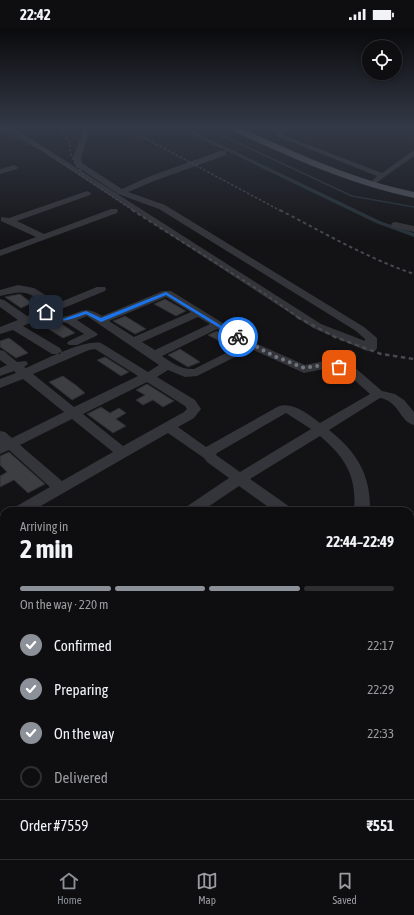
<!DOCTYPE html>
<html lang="en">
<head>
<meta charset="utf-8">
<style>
	:root { --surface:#0e0e10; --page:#1c1c1e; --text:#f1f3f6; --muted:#9b9c9f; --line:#2e2e30; --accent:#8c9099 }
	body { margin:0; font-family:"Asap Condensed",sans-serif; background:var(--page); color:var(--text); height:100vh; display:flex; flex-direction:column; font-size:15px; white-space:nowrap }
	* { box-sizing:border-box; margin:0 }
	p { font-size:13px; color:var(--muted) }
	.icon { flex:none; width:22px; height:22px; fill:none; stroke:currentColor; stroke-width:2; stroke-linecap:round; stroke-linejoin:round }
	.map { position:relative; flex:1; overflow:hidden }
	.sheet { position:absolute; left:0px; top:479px; width:414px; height:352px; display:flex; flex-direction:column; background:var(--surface); border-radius:12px 12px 0 0; box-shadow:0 2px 6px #0003,0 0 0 1px var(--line) }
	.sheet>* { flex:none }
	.controls { position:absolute; left:362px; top:12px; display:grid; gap:8px }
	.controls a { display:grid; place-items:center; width:40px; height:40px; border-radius:50%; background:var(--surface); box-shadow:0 2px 6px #0003,0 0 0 1px var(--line); font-size:20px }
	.pin { position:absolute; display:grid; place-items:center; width:34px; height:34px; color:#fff; margin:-17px; border-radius:8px; box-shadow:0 2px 6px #0006 }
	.courier { position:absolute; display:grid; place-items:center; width:40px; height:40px; margin:-20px; border:3px solid #1a73e8; border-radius:50%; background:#fff; color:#222; box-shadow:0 1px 5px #0007 }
	.headline em { font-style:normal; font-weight:700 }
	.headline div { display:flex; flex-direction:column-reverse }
	.headline { display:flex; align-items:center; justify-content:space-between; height:68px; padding:0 20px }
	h1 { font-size:26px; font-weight:700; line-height:30px }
	.bar { display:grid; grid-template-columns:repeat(4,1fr); gap:6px 4px; align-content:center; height:48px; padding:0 20px }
	.bar i { height:5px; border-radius:3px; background:var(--line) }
	.bar .on { background:var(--accent) }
	.bar p { grid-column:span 4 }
	.line { display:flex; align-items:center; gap:10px; padding:0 20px; border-top:1px solid var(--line) }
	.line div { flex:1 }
	ol { padding:0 20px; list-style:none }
	li { display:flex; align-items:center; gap:12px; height:44px }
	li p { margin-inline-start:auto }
	li .icon { padding:4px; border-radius:50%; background:var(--accent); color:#fff; stroke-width:4 }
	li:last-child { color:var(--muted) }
	li i { width:22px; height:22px; border:2px solid var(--line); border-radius:50% }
	.status { display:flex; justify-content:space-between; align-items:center; height:28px; padding:0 20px; background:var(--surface); direction:ltr }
	.status svg { height:11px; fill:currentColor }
	.tab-bar { display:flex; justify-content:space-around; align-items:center; height:56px; border-top:1px solid var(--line); background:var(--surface); font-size:11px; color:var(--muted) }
	.tab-bar a { display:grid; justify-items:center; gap:2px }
	.tab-bar .on { color:var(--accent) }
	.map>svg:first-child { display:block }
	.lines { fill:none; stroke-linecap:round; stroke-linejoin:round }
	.stream { stroke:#283239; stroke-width:1.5 }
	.canal { fill:#283239; fill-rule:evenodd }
	.building { fill:#3d3e42; stroke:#2d2d31 }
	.minor { fill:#34353a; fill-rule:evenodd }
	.major { fill:#4f5259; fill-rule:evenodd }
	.rail-far2 { stroke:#47494f; stroke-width:1.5; stroke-dasharray:2.5 2; stroke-linecap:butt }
	.rail-far1 { stroke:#47494f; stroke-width:2; stroke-dasharray:3.5 3; stroke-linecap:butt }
	.rail { stroke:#47494f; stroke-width:2.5; stroke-dasharray:4.5 3.5; stroke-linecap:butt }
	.route { fill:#1a73e8 }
	.done { stroke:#71757e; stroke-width:4; stroke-dasharray:0 7.2 }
</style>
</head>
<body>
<div class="status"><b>22:42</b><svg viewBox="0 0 49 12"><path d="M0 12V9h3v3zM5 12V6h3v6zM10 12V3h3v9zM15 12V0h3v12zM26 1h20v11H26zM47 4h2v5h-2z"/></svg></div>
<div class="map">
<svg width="414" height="831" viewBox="0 0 414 831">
	<rect width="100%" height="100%" fill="#131315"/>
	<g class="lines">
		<path class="stream" d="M204,99L352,168L414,179"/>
		<path class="canal" d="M177,99H184L380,193L414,205V209L376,195Z"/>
	</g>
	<path class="building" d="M20,266L25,270L32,275L21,280L5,269Z
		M165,271L186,283L176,288L154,276Z
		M125,288L138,296L146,301L135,306L113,293Z
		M51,293L60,295L75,305L63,310L42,297Z
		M217,303L237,316L231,319L208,307Z
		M9,310L21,319L28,325L16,330L0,319V313Z
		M180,321L191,328L200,334L188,339L168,327Z
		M105,329L129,344L121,348L97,332Z
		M63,348L77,358L85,365L72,372L49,354Z
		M147,356L174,373L163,379L153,372L143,377L136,372L145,367L136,362Z
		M101,379L110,385L119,380L126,385L116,391L126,398L113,405L87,386Z
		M9,424L45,456L28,465L14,452L0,459V448L7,444L0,437V428Z"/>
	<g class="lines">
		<path class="minor" d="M0,99L14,100L321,296L365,313V311L356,303L159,181L118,166L76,138L73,129L85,99H91L81,129L82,135L122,161L148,149L220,123H226V127L154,153L128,164L165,177L364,299L377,310V320L375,323H367L313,300L11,103H0Z
			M283,99H290L282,105L283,107L382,145L414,122V128L376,155L372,153L377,148L279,109L275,105Z
			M14,137L18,139L17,141L0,146V141Z
			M87,163L91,165L90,167L17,193L44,206L111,181H117L118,183L117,185L0,228V222L36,209L1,193V189L9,190Z
			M395,194L414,198V204L392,199L391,197L392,195Z
			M18,257L34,260L58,275L97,259H105L106,261L105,263L54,284L62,289C80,286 83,276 102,288L163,263H171L255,315L305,337L329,332L353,338L382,363L395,366L404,372L414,384V397C400,394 399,373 380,370L329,402C357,424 371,447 370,483H354C357,449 346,430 320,408L250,451L290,479L293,483H274L239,458L202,483H183L186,479L229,450L207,434L204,430L168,405L32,483H12L15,479L50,459L9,422L0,426V403L5,404L12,410L64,384L23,351L0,360V351L16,345L14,343L0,348V340L7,337L0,332V322L4,323L17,334L26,333L28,336L24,339L26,340C42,333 85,311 101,315L148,344L159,337L87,288L77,292L98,306L96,308L77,317H69L67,315L69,313L84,306L67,295L54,293L45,288L23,298L60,320L62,323L60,326H52L13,302L0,306V299L18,292L0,279V271L4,272L27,288L49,279C26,263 27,262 0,268V262ZM166,269L191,284L134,309L109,293ZM198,289L210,296L155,322L142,314ZM217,301L242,317L194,341C182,342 172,335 162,328ZM95,321L138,348L74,379L33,346L89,322ZM251,321L304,345L329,340L345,344L370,366L320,395C309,387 294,374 279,378L206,419L178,399L194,390L201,381L195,372L157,349L168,342L185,349L197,348ZM147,354L185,378L187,381L184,384L123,418L83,386ZM286,385L311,401L240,444L216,427L217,425ZM72,391L113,424L62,453L20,417Z
			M4,486V499L0,500V488Z
			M0,561L4,562V578L0,577Z
			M414,645V674L410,676V647Z
			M0,717L4,718V741L0,740Z
			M99,827H125L127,831H101Z
			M335,827H362L364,831H337Z"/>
		<path class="major" d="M228,99H239C296,125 352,151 414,164V170C348,156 289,129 229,101Z"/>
		<path class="rail-far2" d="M56,99L69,113L71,126L76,137L85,148
			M124,99L281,183
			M0,102L41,121L134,183"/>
		<path class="rail-far1" d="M132,182L265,266L299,290
			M280,182C324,205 367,230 414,246"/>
		<path class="rail" d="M297,289L335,309L381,326L414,331"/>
	</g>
	<linearGradient id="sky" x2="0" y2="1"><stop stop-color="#0a0a0c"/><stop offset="0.46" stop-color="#333946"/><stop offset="1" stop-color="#333946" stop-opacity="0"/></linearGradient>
	<rect width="414" height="215" fill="url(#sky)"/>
	<path class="route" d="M166,264L240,309L236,310L166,267L101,294L86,286C68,292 60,298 44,284L48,283L63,291L86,283L101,290Z"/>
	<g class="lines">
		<path class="done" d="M238,309L274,328L304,340L329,336L339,339"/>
	</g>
</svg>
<div class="controls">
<a><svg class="icon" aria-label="locate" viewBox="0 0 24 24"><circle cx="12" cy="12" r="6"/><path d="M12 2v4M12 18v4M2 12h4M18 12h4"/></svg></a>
</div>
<div class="pin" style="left:339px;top:339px;background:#ea580c"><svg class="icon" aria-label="bag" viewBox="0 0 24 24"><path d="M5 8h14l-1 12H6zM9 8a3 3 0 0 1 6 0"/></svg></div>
<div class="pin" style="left:46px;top:284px;background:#1f2937"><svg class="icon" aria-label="home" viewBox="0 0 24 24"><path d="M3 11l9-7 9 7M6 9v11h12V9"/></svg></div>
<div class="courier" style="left:238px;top:309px"><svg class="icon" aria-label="bike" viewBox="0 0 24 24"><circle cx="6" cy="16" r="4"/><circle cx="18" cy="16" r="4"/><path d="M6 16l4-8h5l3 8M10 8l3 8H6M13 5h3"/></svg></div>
<section class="sheet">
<div class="headline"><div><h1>2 min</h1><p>Arriving in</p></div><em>22:44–22:49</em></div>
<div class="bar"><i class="on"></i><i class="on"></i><i class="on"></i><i></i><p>On the way · 220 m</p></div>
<ol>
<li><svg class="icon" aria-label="check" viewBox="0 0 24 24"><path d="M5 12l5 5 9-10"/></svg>Confirmed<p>22:17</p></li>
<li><svg class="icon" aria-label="check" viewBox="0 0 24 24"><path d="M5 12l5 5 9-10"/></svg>Preparing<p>22:29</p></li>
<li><svg class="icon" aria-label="check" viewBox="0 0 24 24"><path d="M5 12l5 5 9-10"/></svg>On the way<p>22:33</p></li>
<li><i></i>Delivered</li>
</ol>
<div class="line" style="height:52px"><div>Order #7559</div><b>₹551</b></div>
</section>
</div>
<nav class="tab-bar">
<a class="on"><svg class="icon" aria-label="home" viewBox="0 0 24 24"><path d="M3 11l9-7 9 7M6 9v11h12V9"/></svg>Home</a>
<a><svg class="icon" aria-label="map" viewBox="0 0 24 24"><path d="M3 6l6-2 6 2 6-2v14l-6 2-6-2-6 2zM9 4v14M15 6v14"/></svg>Map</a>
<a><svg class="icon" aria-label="saved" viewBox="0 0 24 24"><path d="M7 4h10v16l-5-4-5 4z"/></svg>Saved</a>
</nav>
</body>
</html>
